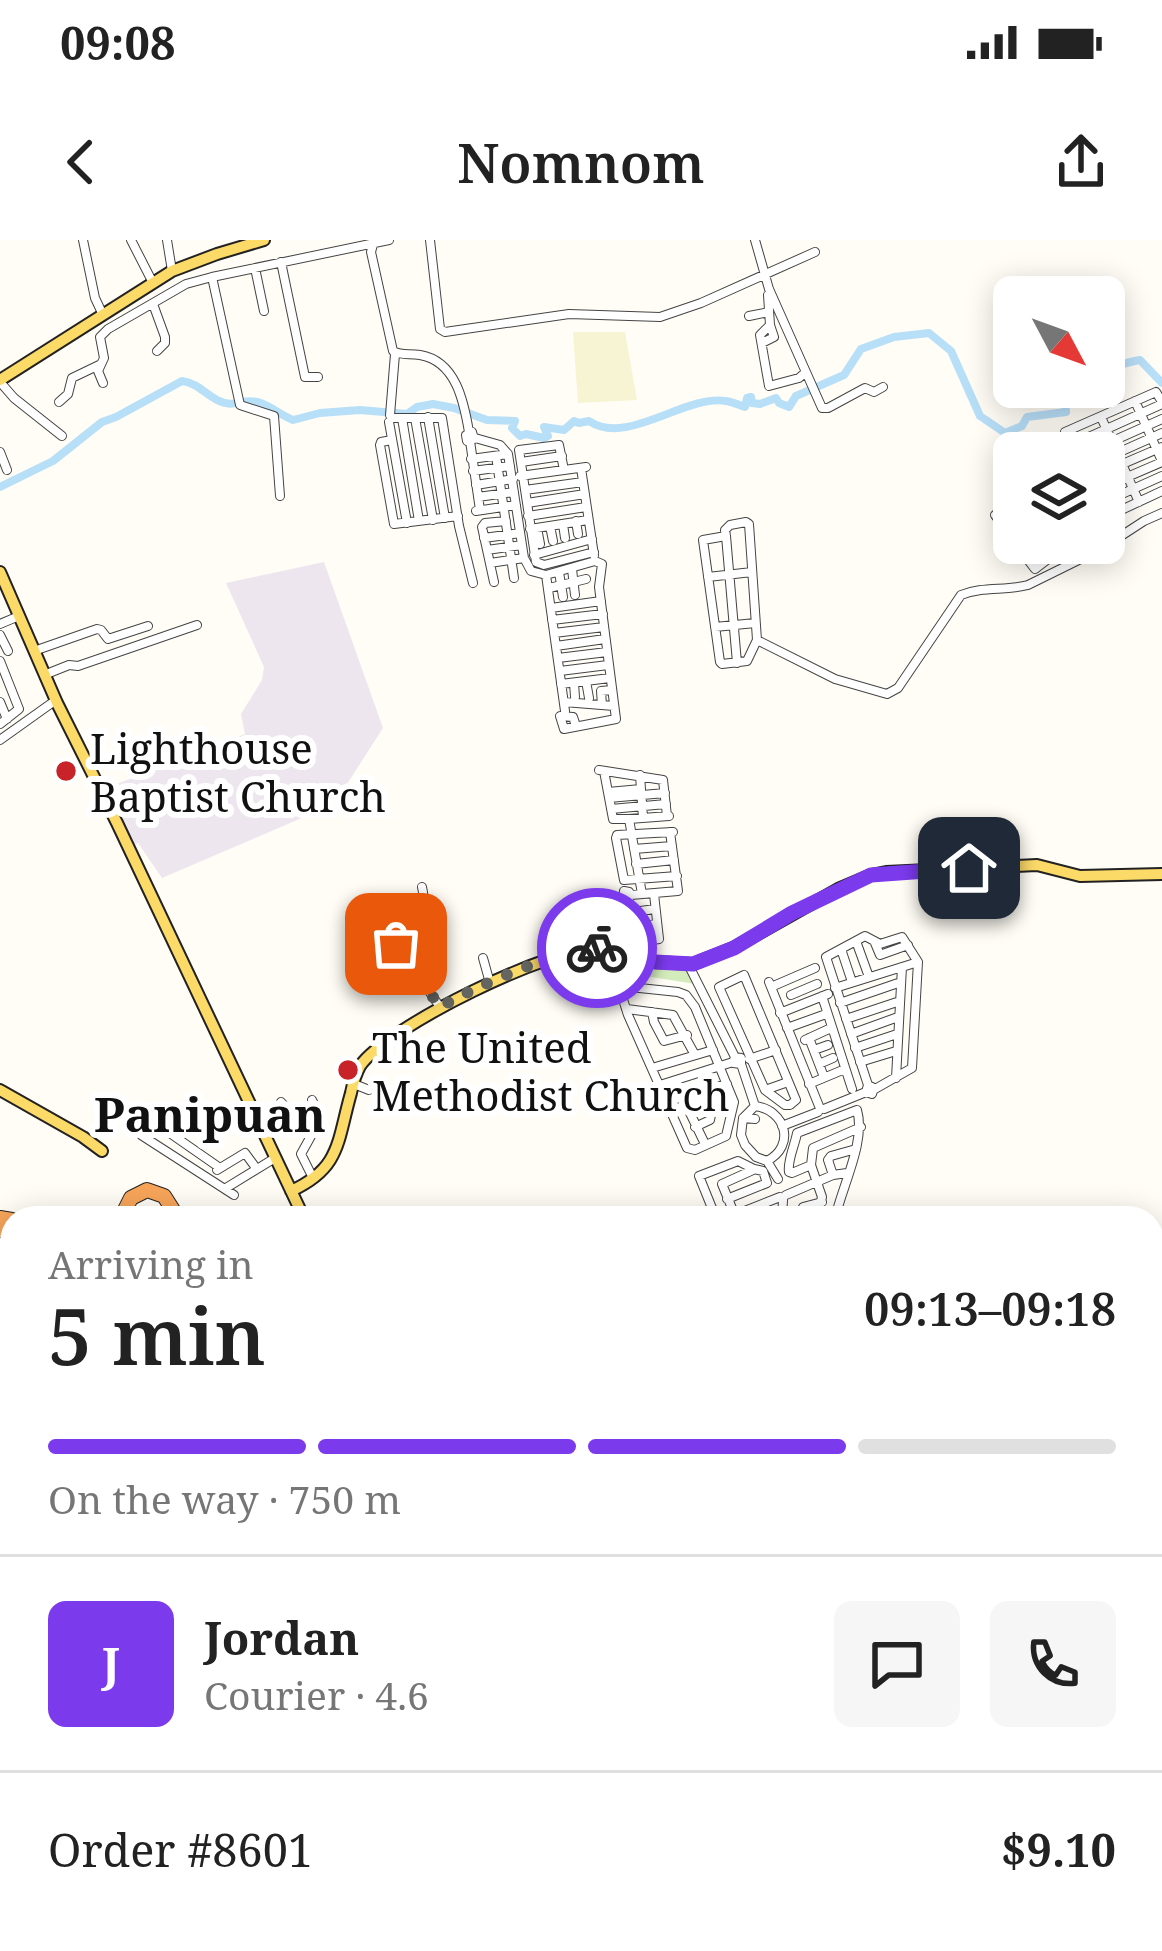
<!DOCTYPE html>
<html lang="en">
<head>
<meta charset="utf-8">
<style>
	:root { --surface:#fff; --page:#f6f6f6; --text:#222; --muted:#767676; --line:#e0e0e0; --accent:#7c3aed }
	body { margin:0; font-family:"Noto Serif",serif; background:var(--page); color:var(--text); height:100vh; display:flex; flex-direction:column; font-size:45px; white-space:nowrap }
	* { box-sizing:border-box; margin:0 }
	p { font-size:39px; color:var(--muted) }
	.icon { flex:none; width:66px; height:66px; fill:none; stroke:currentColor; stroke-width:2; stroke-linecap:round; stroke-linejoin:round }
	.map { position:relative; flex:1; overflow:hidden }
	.sheet { position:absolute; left:0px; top:966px; width:1164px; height:747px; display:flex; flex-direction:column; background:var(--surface); border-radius:36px 36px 0 0; box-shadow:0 6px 30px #0003 }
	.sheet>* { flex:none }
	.needle { width:78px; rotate:131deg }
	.fabs { position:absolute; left:993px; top:36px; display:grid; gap:24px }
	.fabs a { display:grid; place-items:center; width:132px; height:132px; border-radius:18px; background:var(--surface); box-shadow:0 6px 30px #0003; font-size:60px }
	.pin { position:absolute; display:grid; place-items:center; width:102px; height:102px; color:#fff; margin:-51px; border-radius:24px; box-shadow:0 6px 18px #0006 }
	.courier { position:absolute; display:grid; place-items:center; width:120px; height:120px; margin:-60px; border:9px solid #7c3aed; border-radius:50%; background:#fff; color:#222; box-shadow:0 3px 15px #0007 }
	.head em { font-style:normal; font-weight:600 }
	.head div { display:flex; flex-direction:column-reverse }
	.head { display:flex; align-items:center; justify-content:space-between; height:204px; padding:0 48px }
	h1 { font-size:78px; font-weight:600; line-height:90px }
	.bar { display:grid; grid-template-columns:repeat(4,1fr); gap:18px 12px; align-content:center; height:144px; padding:0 48px }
	.bar i { height:15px; border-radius:9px; background:var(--line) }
	.bar .current { background:var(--accent) }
	.bar p { grid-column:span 4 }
	.line { display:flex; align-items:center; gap:30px; padding:0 48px; border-top:3px solid var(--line) }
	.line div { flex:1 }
	.round { display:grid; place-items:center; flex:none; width:126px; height:126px; border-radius:18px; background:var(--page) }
	.status { display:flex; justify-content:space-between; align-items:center; height:84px; padding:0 60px; background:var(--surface); direction:ltr }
	.status svg { height:33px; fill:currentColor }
	header { display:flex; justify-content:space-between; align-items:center; height:156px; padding:0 48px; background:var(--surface); font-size:54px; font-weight:600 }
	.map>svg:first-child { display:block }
	.industrial { fill:#eee6ef }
	.farmland { fill:#f7f4d3 }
	.green { fill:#d4ecbc }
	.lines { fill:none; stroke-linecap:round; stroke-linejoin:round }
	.stream { stroke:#3c93d2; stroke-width:3 }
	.river { stroke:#b8dff8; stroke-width:8 }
	.minor-casing { stroke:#444; stroke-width:10 }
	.major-casing { stroke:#222; stroke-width:14 }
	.highway-casing { stroke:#222; stroke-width:16 }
	.minor { stroke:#fff; stroke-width:8 }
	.major { stroke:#fcda68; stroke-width:10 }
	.highway { stroke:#f8a55a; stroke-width:14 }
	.done { stroke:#646461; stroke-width:12; stroke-dasharray:0 21.6 }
	.route { stroke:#7c3aed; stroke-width:15 }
	.poi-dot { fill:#c72328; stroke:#fff; stroke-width:4.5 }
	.labels { text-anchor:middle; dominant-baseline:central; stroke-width:12; stroke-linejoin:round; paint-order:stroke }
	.poi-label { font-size:42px; fill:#111; stroke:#fff; text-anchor:start }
	.quarter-label { font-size:48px; font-weight:bold; fill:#111; stroke:#fff }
</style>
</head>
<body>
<div class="status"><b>09:08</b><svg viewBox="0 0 49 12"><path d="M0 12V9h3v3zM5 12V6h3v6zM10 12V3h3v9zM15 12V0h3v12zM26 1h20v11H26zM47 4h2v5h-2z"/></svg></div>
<header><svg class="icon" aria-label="back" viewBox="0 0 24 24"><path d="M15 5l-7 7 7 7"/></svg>Nomnom<svg class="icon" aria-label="share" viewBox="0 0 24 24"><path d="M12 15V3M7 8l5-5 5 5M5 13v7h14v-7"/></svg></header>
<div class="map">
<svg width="1162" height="1711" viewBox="0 0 1162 1711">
	<rect width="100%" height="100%" fill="#fffdf5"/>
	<path class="industrial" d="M324,322L383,488L338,558L318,571L162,638L138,603L132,607L104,549L245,494L241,474L262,440L264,427L226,343Z"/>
	<path class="farmland" d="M573,92H625L637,160L578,163Z
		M0,1150L12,1157V1386L0,1387Z
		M1152,1195L1162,1206V1352L1152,1369Z
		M1152,1382L1162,1408V1502L1152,1498Z"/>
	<path class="green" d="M594,715L688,730L695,744L651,737L600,734Z"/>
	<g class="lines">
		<path class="stream" d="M1162,1352L1157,1359L1162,1381
			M339,1701L350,1703L357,1701
			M307,1711L319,1701"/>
		<path class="river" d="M1104,130C1117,126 1127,122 1140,120L1162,143
			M0,247L53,221L102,182L116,177L182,141C197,143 204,153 217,160C235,169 241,158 257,162C270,165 280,175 293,180L320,173L360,170L407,174L417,167L433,164L454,168L487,180L515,181L512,188L520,196L526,194L544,198L548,196L544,187L564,190L574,181L579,183L589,181C627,207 685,154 726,161C733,162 739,165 745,167L747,158L751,157L752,163L760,164L776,158L779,163L789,167L796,156L844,135L861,109L894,97L929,93L951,111L980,176L1005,193L1022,186L1027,177L1066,172L1065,160L1078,152V147
			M1152,1582L1162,1577
			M1072,1711L1078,1701"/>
		<g class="minor-casing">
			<path id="minor" d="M83,0L95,58L103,75
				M131,0L153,43
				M167,0L172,31
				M430,0L440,89L445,92L569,74L660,77L701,63L815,12
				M755,0L769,49L822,168H828L865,148L874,152L883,147
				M374,1L371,12L393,111C402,116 409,113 420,115C456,121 464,162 469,192
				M281,22L305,137H318
				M255,28L264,71
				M212,37L240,165L274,176L280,256
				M768,55L770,85L760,95L769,146L799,138L806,132
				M153,64L165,97V103L157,111
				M749,76L769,72
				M762,103L774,97L770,85
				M0,142L14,158L62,196
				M103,143L98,131L104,118L100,97L108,89L186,44L212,37L389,0
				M1135,161L1162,221
				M59,162L68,154L72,138L99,125
				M390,175L395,114
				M428,177L445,278
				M1101,177L1139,262
				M393,178H442L459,286L473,343
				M402,178L419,281
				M415,178L433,280
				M389,182L407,283
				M472,192L474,199L467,201L466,195Z
				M475,198L500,205L508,214L524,318L531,331L546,335L595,321L602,324L599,347L616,479L564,489L560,476L573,477L576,486
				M392,200L381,202L380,205L394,284L458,276
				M470,201L480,270
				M1071,205L1162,164
				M0,212L7,230
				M1074,213L1065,192L1156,152L1162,162
				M1086,213L1162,179
				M496,216L514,338
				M471,219L508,214
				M1104,219L1162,193
				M521,222L562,216
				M581,228L594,315
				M564,230L559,205L519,210L536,322L544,325L594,312
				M473,231L510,226
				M1104,232L1162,207
				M520,236L586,227
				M476,245L513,239
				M1104,247L1162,222
				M525,250L583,242
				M478,257L514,252
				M1014,262L995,275L1014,301
				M1104,262L1162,236
				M527,263L585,254
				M476,271L516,265
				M528,276L586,267
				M1104,278L1162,251
				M576,281L578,294
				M746,282L749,284L757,400L747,421L722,424L720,422L703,300L726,296L725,290L730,285Z
				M1104,282L1117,300
				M563,284L565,298
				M550,286L553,301
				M537,288L540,304
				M530,289L588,280
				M726,296L737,423
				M484,298L520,293
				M1015,303L1035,329L1069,303
				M1067,304L1075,316L1092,303
				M487,310L522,305
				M534,315L592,299
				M1026,318L1047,303
				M490,323L524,318
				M572,329L575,355
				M559,332L563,357
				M546,335L565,471
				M708,337L752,332
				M494,342L482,287L485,283L506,281
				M549,348L586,339
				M551,368L601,361
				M552,380L603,374
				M0,384L19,376
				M715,387L755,383
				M554,393L604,387
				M0,395L8,411
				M757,400L835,439L887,454L898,448L961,355C982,346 1006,351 1028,345L1101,309L1144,281L1162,273
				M556,406L605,399
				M34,411L97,389L101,390L108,399L148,386
				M558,418L607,412
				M0,421L19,469L0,484
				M560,431L608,425
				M44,435L69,425L78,426L197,385
				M586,441L589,458
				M574,443L575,457
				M561,444L610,438
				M0,462L7,479
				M564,462L614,466
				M602,465L601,451L612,450
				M0,500L56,460
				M599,530L663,540L667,576
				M604,531L613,579H629
				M640,535L643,578
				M608,552L641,549
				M609,558L665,553
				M611,569L666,564
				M673,592L617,595L616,598L624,640L677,636
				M634,609L672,606
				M636,624L674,620
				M422,647C428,671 413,689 396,704L440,767
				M624,651L629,652V658H623Z
				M642,654L629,579L669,576
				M631,655L678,651L670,592
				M626,660C626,680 636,698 636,718
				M626,673L655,669
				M630,687L657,684
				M856,701L869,737
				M635,703L659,699L654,654
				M875,703L880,715L908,705
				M841,709L852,742
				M483,718L490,743
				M687,722L735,817
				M744,735L796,860L790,865H785L765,850L719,747Z
				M769,742L819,866
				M611,745L678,752L686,755L695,767L734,862L726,896L695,910L687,908L628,775L619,747
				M771,747L815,728
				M835,748L918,722
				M791,755L817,744
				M822,756L852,849
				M840,763L901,742
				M627,769L673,775L695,815
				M652,772L654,782L664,801L687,795
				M780,773L828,754
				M846,779L900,761
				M787,788L826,774
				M851,794L898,777
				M809,798L824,837
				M805,800L831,788
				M855,808L897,794
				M814,810L828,805
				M749,819L776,810
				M860,822L896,811
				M741,824V818L735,817L733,823L741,824L755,866
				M819,824L833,818
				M652,828L713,810
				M896,838L902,727
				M354,844L369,850
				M809,844L845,829
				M660,845L733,822
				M868,845L826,717L865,696L880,704L902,697L918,722L912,828L875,849
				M765,850L788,842
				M312,860L321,878L301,914L313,938
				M281,862L288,870L295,890
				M666,862L727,844
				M304,867L315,886
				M824,869L866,852L868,845L874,848L872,854L866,852
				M743,878L755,879
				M782,886L818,872
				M695,887L710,880L714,860L712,849
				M262,892L290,877
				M705,904L690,873L713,866
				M767,921C796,906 786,870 755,866L743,878L741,895L745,905L756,917L767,921L778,939
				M811,925L792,933L789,932C787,921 795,905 797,893L857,870C866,901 843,944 835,978
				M220,928L151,880L141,891V895L234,955
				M217,930L245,913L256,928
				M847,933L833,935L828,920L831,916L856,909
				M226,948L275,918
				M786,955L833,935
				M716,978L699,936L738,921L754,929L763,931L767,943L727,959
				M727,978L780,957
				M736,978L722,944L753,930
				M782,978L783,960
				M800,978L803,967L822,962
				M817,978L822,957L811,925L813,908L861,887
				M0,1082L12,1085
				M1152,1188L1162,1202
				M1152,1501L1162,1506"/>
		</g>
		<g class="major-casing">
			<path id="major" d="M0,140L172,31L217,14L264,0
				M0,332L57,463L117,583L304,978
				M596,707L608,713L655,722L693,724L733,708L838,649L871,635L886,632L1037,625L1080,636L1162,634
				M0,850L83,897L102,911
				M291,951C341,928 337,902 351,853C353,843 355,835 360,826C388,786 552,706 601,708
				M0,1388L12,1387
				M690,1701L694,1711"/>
		</g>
		<g class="highway-casing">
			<path id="highway" d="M0,978L12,980
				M121,978L131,958L147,950L164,956L178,978
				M0,990L12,992
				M1152,1114H1162
				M1152,1125H1162"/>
		</g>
		<use href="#minor" class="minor"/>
		<use href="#major" class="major"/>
		<use href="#highway" class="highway"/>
	</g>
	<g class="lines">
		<path class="done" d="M396,704L440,767C473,748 561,708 597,708"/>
		<path class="route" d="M597,708L608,713L655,722L693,724L734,708L792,673L871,635L969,628"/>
	</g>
	<g class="poi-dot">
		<circle cx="66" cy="531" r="12"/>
		<circle cx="348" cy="830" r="12"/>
	</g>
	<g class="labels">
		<g class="poi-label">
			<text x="90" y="507">Lighthouse<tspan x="90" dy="48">Baptist Church</tspan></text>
			<text x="372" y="806">The United<tspan x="372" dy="48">Methodist Church</tspan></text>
		</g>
		<g class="quarter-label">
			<text x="210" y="873">Panipuan</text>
		</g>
	</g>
</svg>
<div class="fabs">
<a><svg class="needle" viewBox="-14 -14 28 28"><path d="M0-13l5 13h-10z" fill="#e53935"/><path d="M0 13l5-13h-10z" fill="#767676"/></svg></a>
<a><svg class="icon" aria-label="layers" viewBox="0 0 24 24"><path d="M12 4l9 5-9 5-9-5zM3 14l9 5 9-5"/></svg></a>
</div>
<div class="pin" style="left:396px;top:704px;background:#ea580c"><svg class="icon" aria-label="bag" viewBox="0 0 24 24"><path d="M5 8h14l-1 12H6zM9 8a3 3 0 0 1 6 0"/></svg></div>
<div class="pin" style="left:969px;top:628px;background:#1f2937"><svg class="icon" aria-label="home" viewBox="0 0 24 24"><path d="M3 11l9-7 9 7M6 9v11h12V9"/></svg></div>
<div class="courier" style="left:597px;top:708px"><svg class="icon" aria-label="bike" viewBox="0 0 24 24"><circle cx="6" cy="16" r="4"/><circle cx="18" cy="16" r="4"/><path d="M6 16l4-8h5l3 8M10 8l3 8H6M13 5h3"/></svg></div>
<section class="sheet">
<div class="head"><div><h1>5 min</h1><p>Arriving in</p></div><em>09:13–09:18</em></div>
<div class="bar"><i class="current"></i><i class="current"></i><i class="current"></i><i></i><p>On the way · 750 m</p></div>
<div class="line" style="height:216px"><b class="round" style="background:var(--accent);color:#fff">J</b><div><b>Jordan</b><p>Courier · 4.6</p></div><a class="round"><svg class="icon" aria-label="chat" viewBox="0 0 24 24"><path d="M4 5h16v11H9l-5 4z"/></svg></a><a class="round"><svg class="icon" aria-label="phone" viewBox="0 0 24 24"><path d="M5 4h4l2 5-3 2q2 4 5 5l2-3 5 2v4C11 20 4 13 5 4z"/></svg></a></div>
<div class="line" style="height:156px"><div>Order #8601</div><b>$9.10</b></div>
</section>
</div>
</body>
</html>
